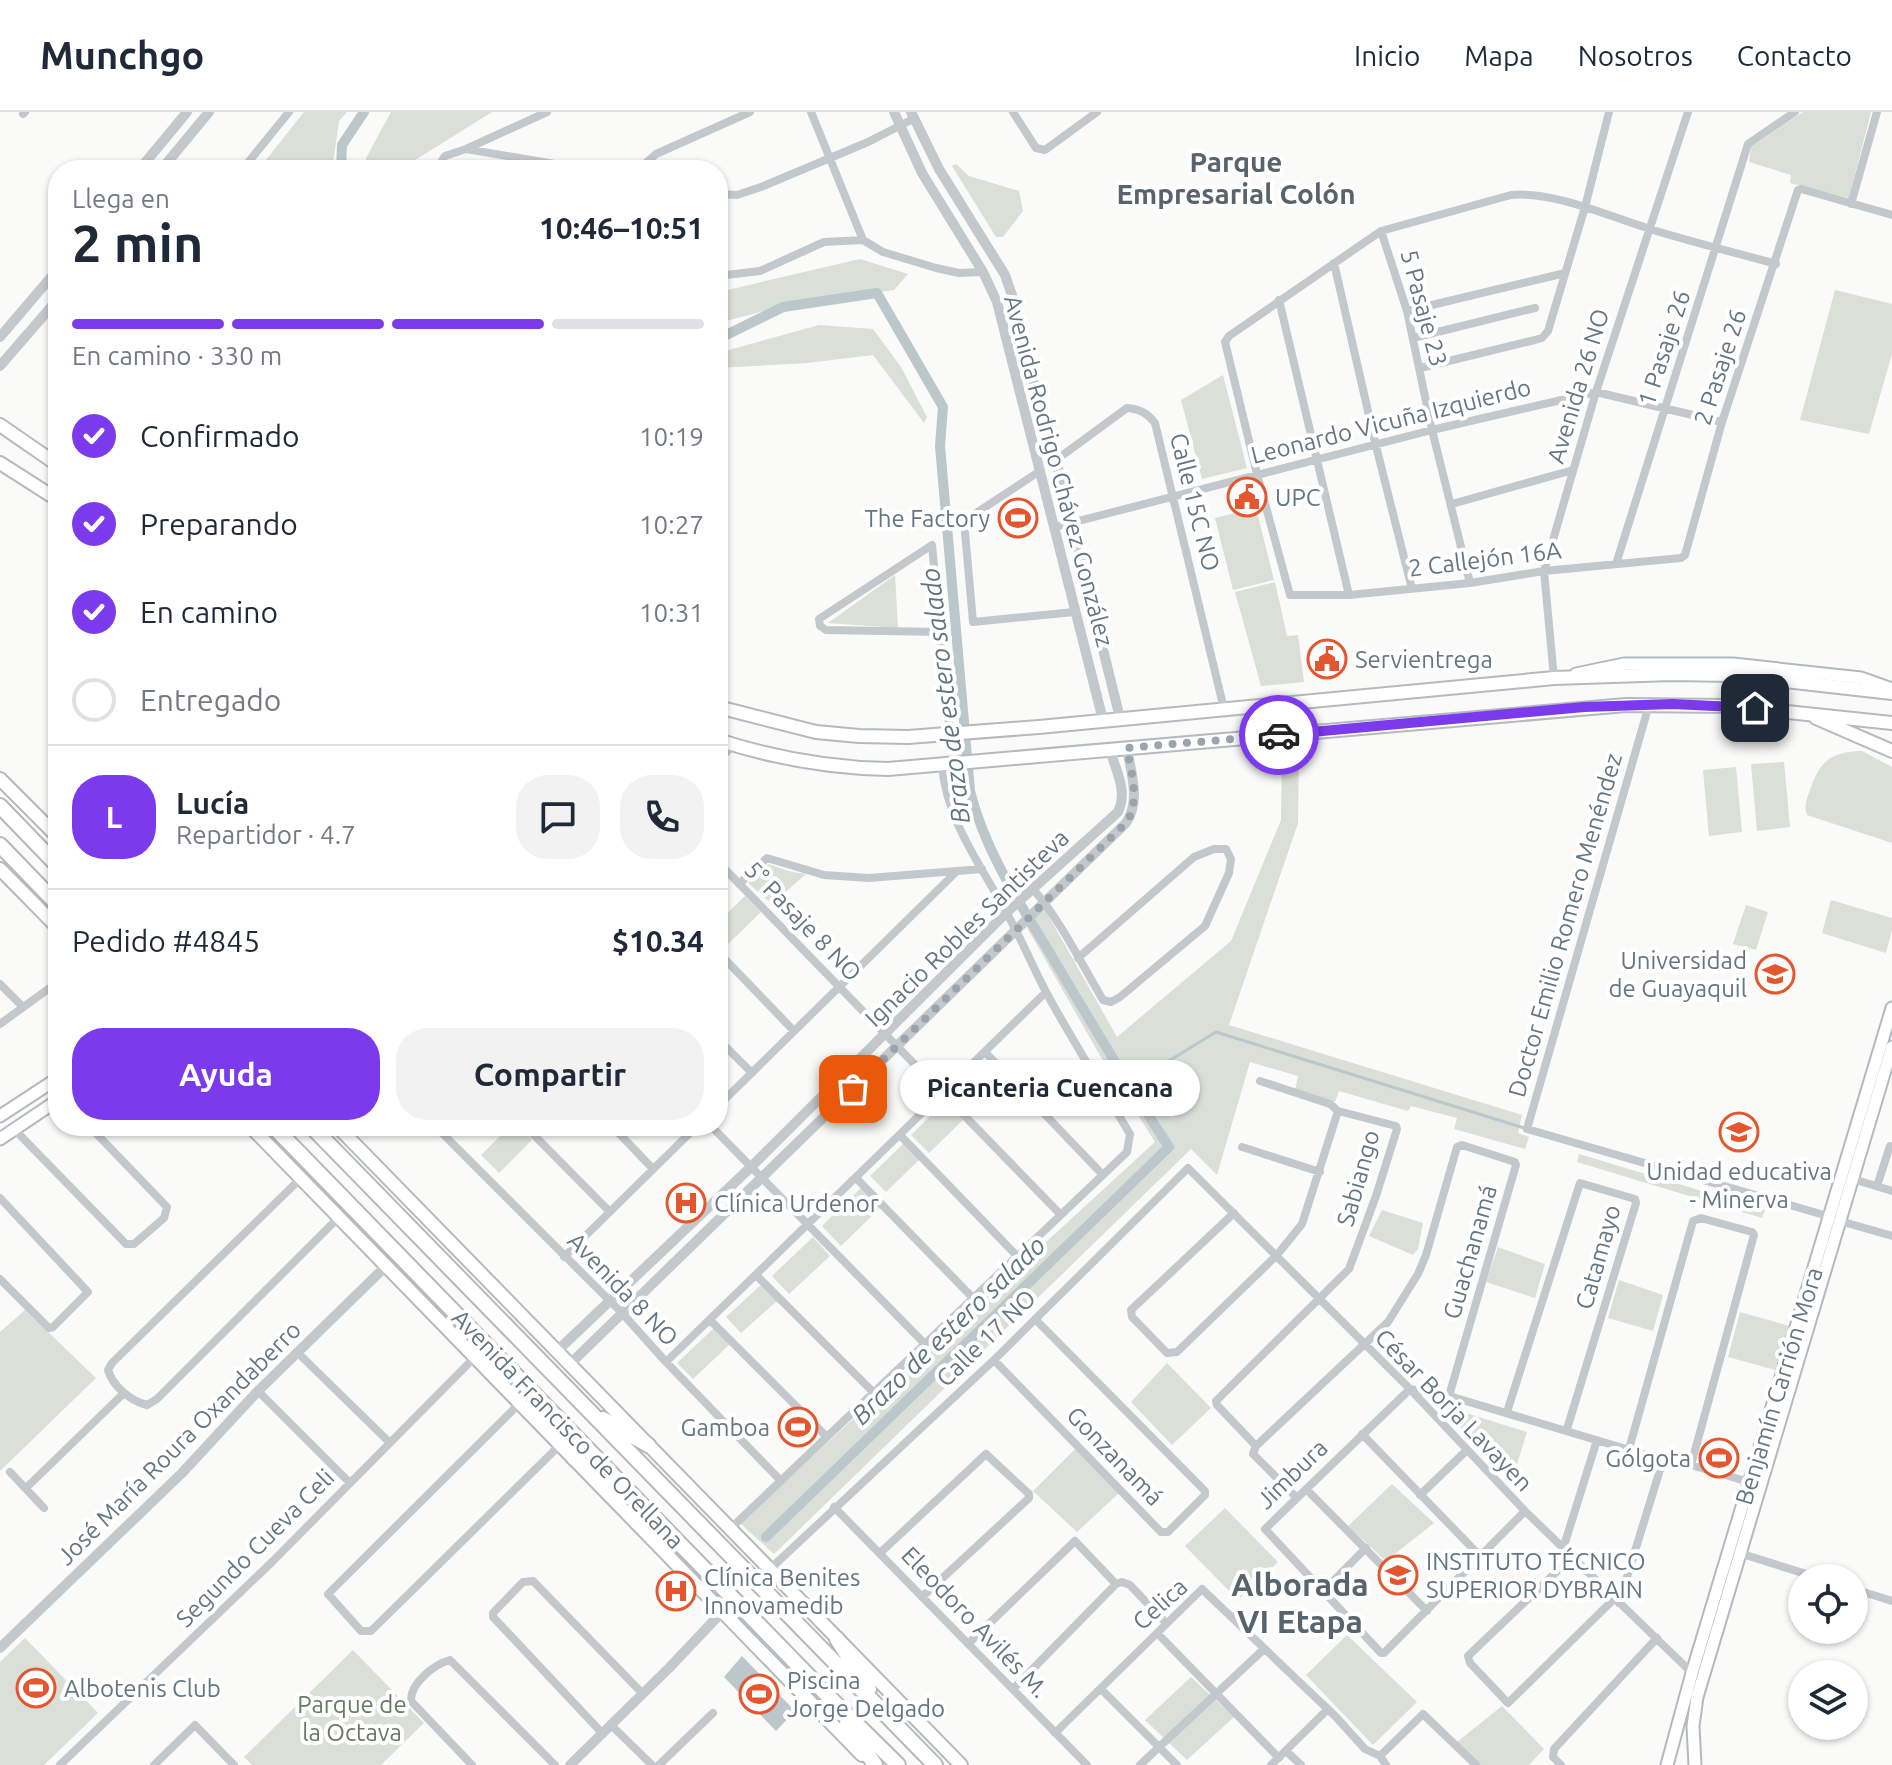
<!DOCTYPE html>
<html lang="es">
<head>
<meta charset="utf-8">
<style>
	:root { --surface:#fff; --page:#f2f2f3; --text:#1f2937; --muted:#747a83; --line:#e0e1e3; --accent:#7c3aed }
	body { margin:0; font-family:Ubuntu,sans-serif; background:var(--page); color:var(--text); height:100vh; display:flex; flex-direction:column; font-size:30px; white-space:nowrap }
	* { box-sizing:border-box; margin:0 }
	p { font-size:26px; color:var(--muted) }
	.icon { flex:none; width:44px; height:44px; fill:none; stroke:currentColor; stroke-width:2; stroke-linecap:round; stroke-linejoin:round }
	.map { position:relative; flex:1; overflow:hidden }
	.sheet { position:absolute; left:48px; top:48px; width:680px; height:976px; display:flex; flex-direction:column; background:var(--surface); border-radius:32px; box-shadow:0 2px 6px #0004 }
	.sheet>* { flex:none }
	.tools { position:absolute; left:1788px; top:1452px; display:grid; gap:16px }
	.tools a { display:grid; place-items:center; width:80px; height:80px; border-radius:50%; background:var(--surface); box-shadow:0 2px 6px #0004; font-size:40px }
	.pin { position:absolute; display:grid; place-items:center; width:68px; height:68px; color:#fff; margin:-34px; border-radius:16px; box-shadow:0 4px 12px #0006 }
	.courier { position:absolute; display:grid; place-items:center; width:80px; height:80px; margin:-40px; border:6px solid #7c3aed; border-radius:50%; background:#fff; color:#222; box-shadow:0 2px 10px #0007 }
	.bubble { position:absolute; height:56px; border-radius:28px; background:var(--surface); box-shadow:0 2px 6px #0004; font-size:26px; font-weight:700; line-height:56px; text-align:center }
	.head em { font-style:normal; font-weight:700 }
	.head div { display:flex; flex-direction:column-reverse }
	.head { display:flex; align-items:center; justify-content:space-between; height:136px; padding:0 24px }
	h1 { font-size:52px; font-weight:700; line-height:60px }
	.bar { display:grid; grid-template-columns:repeat(4,1fr); gap:12px 8px; align-content:center; height:96px; padding:0 24px }
	.bar i { height:10px; border-radius:6px; background:var(--line) }
	.bar .on { background:var(--accent) }
	.bar p { grid-column:span 4 }
	.line { display:flex; align-items:center; gap:20px; padding:0 24px; border-top:2px solid var(--line) }
	.line div { flex:1 }
	.round { display:grid; place-items:center; flex:none; width:84px; height:84px; border-radius:32px; background:var(--page) }
	ol { padding:0 24px; list-style:none }
	li { display:flex; align-items:center; gap:24px; height:88px }
	li p { margin-inline-start:auto }
	li .icon { padding:8px; border-radius:50%; background:var(--accent); color:#fff; stroke-width:4 }
	li:last-child { color:var(--muted) }
	li i { width:44px; height:44px; border:4px solid var(--line); border-radius:50% }
	.cta { display:flex; gap:16px; margin-top:auto; padding:16px 24px }
	.cta a { flex:1; height:92px; border-radius:32px; background:var(--accent); color:#fff; font-size:32px; font-weight:700; line-height:92px; text-align:center }
	.cta a+a { background:var(--page); color:var(--text) }
	header { display:flex; align-items:center; gap:48px; box-sizing:border-box; height:112px; padding:0 40px; background:var(--surface); border-bottom:2px solid var(--line) }
	header strong { font-size:38px }
	nav { display:flex; gap:44px; margin-inline-start:auto; font-size:28px }
	.map>svg:first-child { display:block }
	.green { fill:#dadfd7 }
	.water { fill:#bbc7cb }
	.lines { fill:none; stroke-linecap:round; stroke-linejoin:round }
	.stream { stroke:#bbc7cb; stroke-width:3 }
	.canal { stroke:#bbc7cb; stroke-width:10 }
	.secondary-casing { stroke:#b3babf; stroke-width:15 }
	.primary-casing { stroke:#b5babe; stroke-width:16 }
	.trunk-casing { stroke:#b4b9bd; stroke-width:18 }
	.minor { stroke:#c3c8cc; stroke-width:8 }
	.tertiary { stroke:#c3c8cc; stroke-width:10 }
	.secondary { stroke:#fff; stroke-width:11 }
	.primary { stroke:#fff; stroke-width:12 }
	.trunk { stroke:#fff; stroke-width:14 }
	.done { stroke:#99a4ac; stroke-width:8; stroke-dasharray:0 14.4 }
	.route { stroke:#7c3aed; stroke-width:10 }
	.labels { text-anchor:middle; dominant-baseline:central; stroke-width:8; stroke-linejoin:round; paint-order:stroke }
	.street-label { font-size:24px; fill:#657683; stroke:#fff }
	.poi-label { font-size:24px; fill:#657683; stroke:#fff; text-anchor:start }
	.park-label { font-size:24px; fill:#687a64; stroke:#fff }
	.water-label { font-size:26px; font-style:italic; fill:#60757c; stroke:#fff }
	.quarter-label { font-size:28px; font-weight:bold; fill:#57646e; stroke:#fff }
	.district-label { font-size:32px; font-weight:bold; fill:#57646e; stroke:#fff }
</style>
</head>
<body>
<header>
<strong>Munchgo</strong>
<nav><a>Inicio</a><a>Mapa</a><a>Nosotros</a><a>Contacto</a></nav>
</header>
<div class="map">
<svg width="1892" height="1653" viewBox="0 0 1892 1653">
	<rect width="100%" height="100%" fill="#fafaf8"/>
	<path class="green" d="M304,0H347L339,9L332,58H258Z
		M391,0H492L412,50L413,58H366V46Z
		M1803,0H1871L1849,86L1790,71L1791,63L1749,50L1751,35Z
		M956,52L969,64L1019,79L1023,99L1003,125H996L952,54Z
		M860,147L908,162L894,178L783,194L718,211V177L727,178Z
		M1835,178L1892,192V242L1869,322L1800,308Z
		M819,213L873,217L901,255L927,305L924,311L873,243L807,251L718,256V241Z
		M1223,263L1247,356L1202,367L1181,288Z
		M1256,396L1274,468L1233,478L1215,406Z
		M895,463L898,516L828,511Z
		M1275,470L1287,524L1298,523L1304,570L1261,574L1235,480Z
		M1299,639L1298,711L1229,913L1522,1003L1518,1021L1529,1025L1525,1037L1454,1017L1457,1006L1411,994L1408,999L1339,979L1335,990L1295,979L1298,964L1250,950L1217,1063L1191,1037L774,1442L740,1411L1155,1030L1102,947L1025,812L1044,796L1117,925L1231,829L1281,708L1282,640Z
		M1862,639L1892,655V731L1807,703C1804,693 1806,688 1810,678C1820,649 1830,640 1862,639Z
		M1784,650L1790,715L1757,719L1751,652Z
		M1736,655L1742,720L1709,724L1703,658Z
		M768,752L792,760L806,762L772,792L748,771Z
		M745,784L761,800L726,834L718,826V810Z
		M1831,788L1892,806V818L1886,841L1822,821Z
		M1746,793L1768,800L1756,838L1733,832Z
		M988,948L1004,964L970,998L954,982Z
		M946,988L965,1006L929,1041L911,1023Z
		M510,1014H519L532,1028L499,1061L481,1043Z
		M904,1031L920,1047L886,1080L870,1064Z
		M1579,1042L1765,1098L1762,1106L1577,1050Z
		M861,1076L881,1095L841,1134L822,1114Z
		M1382,1098L1423,1111L1418,1137L1413,1143L1369,1124Z
		M813,1125L830,1144L789,1182L772,1164Z
		M1498,1135L1545,1152L1535,1186L1486,1170Z
		M1619,1168L1663,1183L1653,1219L1608,1206Z
		M762,1172L777,1189L741,1221L726,1205Z
		M25,1198L96,1266L0,1359V1220Z
		M1740,1200L1793,1215L1779,1259L1728,1245Z
		M714,1216L730,1232L693,1267L677,1251Z
		M1167,1251L1211,1296L1172,1333L1131,1290Z
		M1437,1292L1527,1320L1512,1368Z
		M1076,1336L1120,1380L1077,1420L1033,1379Z
		M1392,1372L1434,1411L1386,1449L1348,1414Z
		M1225,1396L1278,1450L1238,1488L1185,1434Z
		M1347,1523L1417,1590L1373,1633L1306,1563Z
		M25,1526L98,1601L44,1653H0V1550Z
		M353,1538L424,1611L381,1653H252L244,1645Z
		M1191,1565L1234,1605L1187,1648L1145,1608Z
		M1502,1594L1544,1637L1529,1653H1479L1457,1630Z"/>
	<path class="water" d="M742,1544L795,1599L776,1619L724,1565Z"/>
	<g class="lines">
		<path class="stream" d="M1128,974L1216,920L1527,1017"/>
		<path class="canal" d="M341,58L342,33L364,0
			M718,227L783,195L877,181L943,295L940,334L970,679C985,739 1019,790 1051,843C1089,907 1127,972 1169,1035L766,1425"/>
		<g class="secondary-casing">
			<path id="secondary" d="M1576,562L1624,552H1733L1861,566L1892,577
				M0,1004L58,966
				M0,1027L58,988
				M1667,1653L1692,1561L1892,896
				M1695,1653L1693,1614L1697,1585L1892,935"/>
		</g>
		<g class="primary-casing">
			<path id="primary" d="M0,313L58,353
				M0,351L58,388
				M718,595L816,620L859,624L908,625L1039,615L1554,566L1672,562L1733,563L1892,581
				M1816,606L1892,639
				M718,628C774,646 829,656 888,657L1626,593L1731,594L1892,611
				M0,667L58,725
				M0,757L58,816
				M250,1014L862,1643
				M337,1014L961,1653"/>
		</g>
		<g class="trunk-casing">
			<path id="trunk" d="M0,694L58,754
				M0,733L58,793
				M273,1014L831,1587L898,1653
				M311,1014L935,1653
				M603,1307L648,1333
				M574,1346L619,1379
				M837,1527L869,1577
				M847,1611L875,1653"/>
		</g>
		<path class="minor" d="M811,0L863,128L883,140L936,156L959,161L983,160
			M1013,0L1036,36L1045,38L1097,0
			M23,2L25,0
			M466,37L590,58
			M242,58L289,0
			M436,58L445,44L466,37L547,0
			M645,58L646,51L656,42L750,0
			M718,82L737,83L761,75L868,30L913,7
			M1851,92L1877,0
			M1381,119L1407,199L1432,318L1470,471
			M1334,151L1376,334L1412,477
			M1776,152C1734,140 1691,130 1650,117C1608,104 1554,79 1511,83L1381,119L1229,224L1225,230L1257,362L1290,483H1349L1470,471L1544,459L1681,446L1685,443L1722,310L1798,78L1801,77L1892,103
			M718,164L760,159L824,130L863,128
			M1279,188L1349,483
			M1407,199L1565,161
			M1413,226L1535,196
			M1420,256L1535,228L1542,226L1548,219L1585,95L1609,0
			M1056,348L1127,296C1140,297 1147,301 1155,311L1224,597
			M1040,359L964,409L973,510L1074,500
			M1452,392L1573,358
			M1055,415L1432,318L1596,280L1722,310
			M1616,452L1748,32L1795,0
			M942,520L826,518L820,514L819,507L932,433L950,623
			M58,523C53,537 48,547 58,560
			M1554,566L1544,459L1596,280L1688,0
			M1649,593L1527,1017L1831,1105
			M718,649L733,633
			M718,750L1061,1103
			M739,772L767,746L824,763L869,766L982,757
			M1033,777C1061,809 1081,851 1103,888L1111,890L1120,885L1205,814L1229,761L1231,747L1226,737H1214L1194,745L1078,846
			M718,840L794,919
			M0,872L23,895
			M0,912L58,870
			M718,927L752,961
			M985,940L1103,1063
			M718,994L954,762
			M435,1014L622,1201L666,1250L781,1369
			M525,1014L610,1100
			M612,1014L653,1057
			M711,1014L925,1232
			M14,1017L126,1132H134L164,1106L167,1095L89,1014
			M900,1023L1017,1144
			M1242,1035L1320,1060
			M301,1066L112,1251L108,1258C113,1275 131,1289 147,1293L157,1287L339,1105
			M856,1066L973,1186
			M1853,1067L1892,1079
			M1877,1074L1890,1034
			M0,1086L88,1180L53,1215L49,1216L0,1167
			M1234,1101L1131,1198L1132,1205L1167,1241L1177,1240L1277,1143L1302,1112L1338,999
			M1840,1109L1892,1124
			M564,1145L697,1014
			M756,1163L874,1281
			M710,1208L827,1325
			M297,1240L389,1330
			M994,1248L1161,1420H1168L1205,1383V1379L1035,1207
			M666,1250L1046,880
			M258,1279L350,1371
			M520,1291L328,1482L361,1519H371L560,1333
			M1507,1300L1580,1071L1635,1087L1636,1091L1567,1317
			M1362,1322L1481,1445
			M1256,1334L1388,1210L1418,1162L1426,1143L1457,1035L1462,1033L1515,1050L1516,1053L1449,1284
			M1256,1334L1217,1293L1216,1289L1349,1157L1376,1084L1397,1017L1396,1014L1338,999L1330,992L1260,969
			M1256,1334L1253,1342L1296,1385
			M1629,1337L1693,1109L1701,1106L1752,1120L1754,1123L1691,1353
			M10,1360L44,1396
			M26,1376L124,1281
			M1306,1377L1427,1499
			M1420,1383L1466,1339
			M834,1395L1087,1653
			M1525,1399L1384,1541H1381L1265,1417L1410,1277L1449,1284L1663,1348L1691,1353L1749,1370
			M730,1417L1127,1040L1130,1022C1102,975 1072,928 1046,880C1032,853 1020,824 1005,798C980,752 946,707 942,653
			M1563,1437L1597,1328
			M880,1441L986,1342L1029,1382V1386L922,1485
			M1739,1441L1819,1466
			M1572,1445L1468,1544L1470,1551L1508,1591L1614,1487
			M769,1458L994,1248L1188,1056L1410,1277L1525,1399L1692,1561
			M1116,1472L1122,1470L1130,1473L1166,1511
			M1854,1477L1892,1489
			M1323,1479L1366,1436
			M1619,1491L1663,1348
			M1157,1521L1279,1646
			M968,1532L1075,1429L1116,1472
			M1013,1577L1116,1472
			M1101,1577L1177,1653
			M611,1613L652,1653
			M1055,1621L1202,1477L1335,1604L1365,1637L1380,1644L1386,1653
			M603,1622L493,1505V1501L523,1470L533,1469L643,1582
			M1286,1639L1301,1653
			M1380,1644L1423,1602L1476,1653
			M60,1653L273,1449L475,1245
			M154,1653L195,1613L234,1653
			M472,1653L411,1589C410,1571 435,1552 450,1548L555,1653
			M659,1653L713,1601
			M1140,1653L1264,1537
			M1271,1653L1327,1598
			M1561,1653L1553,1645L1554,1637L1657,1526"/>
		<path class="tertiary" d="M894,0L922,61L983,160L997,190L1103,608
			M911,0L939,57L1005,163L1015,192L1026,245L1056,348L1120,606
			M139,58L187,0
			M161,58L209,0
			M0,225L58,157
			M0,254L58,187
			M556,1240L751,1055L1007,800L1118,700C1128,679 1116,659 1110,638
			M569,1253L1126,711C1141,689 1131,661 1127,636
			M0,1536L182,1361L258,1279L386,1154
			M570,1653L669,1556L723,1499"/>
		<use href="#secondary" class="secondary"/>
		<use href="#primary" class="primary"/>
		<use href="#trunk" class="trunk"/>
	</g>
	<g class="lines">
		<path class="done" d="M853,977L1126,711C1141,689 1131,661 1127,636L1279,623"/>
		<path class="route" d="M1279,623L1584,595L1673,592L1755,596"/>
	</g>
	<defs>
		<g id="civic-ring" transform="scale(2)"><circle r="9.5" fill="#fff" stroke="#e4572e" stroke-width="1.5"/><path d="M-.6-6.5H3V-4.5H.6V-3L4-1V1h2V6H-6V1h2V-1L-.6-3ZM-1.2 2.5V6h2.4V2.5Z" fill="#e4572e"/></g>
		<g id="stadium-ring" transform="scale(2)"><circle r="9.5" fill="#fff" stroke="#e4572e" stroke-width="1.5"/><path d="M0-5a6.5 5 0 1 0 0 10a6.5 5 0 1 0 0-10ZM-3.5-1.8h7v3.6h-7Z" fill="#e4572e"/></g>
		<g id="university-ring" transform="scale(2)"><circle r="9.5" fill="#fff" stroke="#e4572e" stroke-width="1.5"/><path d="M0-5L7-2L0 1L-7-2ZM-4 1L0 2.5L4 1V4Q0 6-4 4Z" fill="#e4572e"/></g>
		<g id="school-ring" transform="scale(2)"><circle r="9.5" fill="#fff" stroke="#e4572e" stroke-width="1.5"/><path d="M0-5L7-2L0 1L-7-2ZM-4 1L0 2.5L4 1V4Q0 6-4 4Z" fill="#e4572e"/></g>
		<g id="hospital-ring" transform="scale(2)"><circle r="9.5" fill="#fff" stroke="#e4572e" stroke-width="1.5"/><path d="M-5-5h3v3.5h4V-5h3V5h-3V1.5h-4V5h-3Z" fill="#e4572e"/></g>
	</defs>
	<g fill-rule="evenodd">
		<use href="#civic-ring" x="1247" y="385"/>
		<use href="#stadium-ring" x="1018" y="406"/>
		<use href="#civic-ring" x="1327" y="547"/>
		<use href="#university-ring" x="1775" y="862"/>
		<use href="#school-ring" x="1739" y="1020"/>
		<use href="#hospital-ring" x="686" y="1091"/>
		<use href="#stadium-ring" x="798" y="1315"/>
		<use href="#stadium-ring" x="1719" y="1346"/>
		<use href="#university-ring" x="1398" y="1463"/>
		<use href="#hospital-ring" x="676" y="1479"/>
		<use href="#stadium-ring" x="36" y="1576"/>
		<use href="#stadium-ring" x="759" y="1582"/>
	</g>
	<g class="labels">
		<g class="street-label">
			<text transform="translate(1424 196) rotate(75)">5 Pasaje 23</text>
			<text transform="translate(1664 236) rotate(-72)">1 Pasaje 26</text>
			<text transform="translate(1720 255) rotate(-72)">2 Pasaje 26</text>
			<text transform="translate(1578 274) rotate(-73)">Avenida 26 NO</text>
			<text transform="translate(1391 309) rotate(-14)">Leonardo Vicuña Izquierdo</text>
			<text transform="translate(1059 359) rotate(75)">Avenida Rodrigo Chávez González</text>
			<text transform="translate(1195 390) rotate(76)">Calle 15C NO</text>
			<text transform="translate(1485 447) rotate(-7)">2 Callejón 16A</text>
			<text transform="translate(803 809) rotate(46)">5° Pasaje 8 NO</text>
			<text transform="translate(1565 813) rotate(-74)">Doctor Emilio Romero Menéndez</text>
			<text transform="translate(967 816) rotate(-44)">Ignacio Robles Santisteva</text>
			<text transform="translate(1358 1066) rotate(-74)">Sabiango</text>
			<text transform="translate(1470 1140) rotate(-74)">Guachanamá</text>
			<text transform="translate(1598 1145) rotate(-74)">Catamayo</text>
			<text transform="translate(623 1177) rotate(46)">Avenida 8 NO</text>
			<text transform="translate(986 1226) rotate(-44)">Calle 17 NO</text>
			<text transform="translate(1779 1274) rotate(-73)">Benjamín Carrión Mora</text>
			<text transform="translate(1454 1298) rotate(46)">César Borja Lavayen</text>
			<text transform="translate(568 1317) rotate(46)">Avenida Francisco de Orellana</text>
			<text transform="translate(179 1331) rotate(-45)">José María Roura Oxandaberro</text>
			<text transform="translate(1115 1344) rotate(46)">Gonzanamá</text>
			<text transform="translate(1292 1362) rotate(-44)">Jimbura</text>
			<text transform="translate(255 1436) rotate(-45)">Segundo Cueva Celi</text>
			<text transform="translate(1160 1492) rotate(-42)">Celica</text>
			<text transform="translate(975 1510) rotate(46)">Eleodoro Avilés M.</text>
		</g>
		<g class="poi-label">
			<text x="1275" y="385">UPC</text>
			<text x="990" y="406" text-anchor="end">The Factory</text>
			<text x="1355" y="547">Servientrega</text>
			<text x="1747" y="848" text-anchor="end">Universidad<tspan x="1747" dy="28">de Guayaquil</tspan></text>
			<text x="1739" y="1059" text-anchor="middle">Unidad educativa<tspan x="1739" dy="28">- Minerva</tspan></text>
			<text x="714" y="1091">Clínica Urdenor</text>
			<text x="770" y="1315" text-anchor="end">Gamboa</text>
			<text x="1691" y="1346" text-anchor="end">Gólgota</text>
			<text x="1426" y="1449">INSTITUTO TÉCNICO<tspan x="1426" dy="28">SUPERIOR DYBRAIN</tspan></text>
			<text x="704" y="1465">Clínica Benites<tspan x="704" dy="28">Innovamedib</tspan></text>
			<text x="787" y="1568">Piscina<tspan x="787" dy="28">Jorge Delgado</tspan></text>
			<text x="64" y="1576">Albotenis Club</text>
		</g>
		<g class="park-label">
			<text x="352" y="1592">Parque de<tspan x="352" dy="28">la Octava</tspan></text>
		</g>
		<g class="water-label">
			<text transform="translate(945 584) rotate(-97)">Brazo de estero salado</text>
			<text transform="translate(948 1218) rotate(-44)">Brazo de estero salado</text>
		</g>
		<g class="quarter-label">
			<text x="1236" y="49">Parque<tspan x="1236" dy="32">Empresarial Colón</tspan></text>
		</g>
		<g class="district-label">
			<text x="1300" y="1472">Alborada<tspan x="1300" dy="37">VI Etapa</tspan></text>
		</g>
	</g>
</svg>
<div class="tools">
<a><svg class="icon" aria-label="locate" viewBox="0 0 24 24"><circle cx="12" cy="12" r="6"/><path d="M12 2v4M12 18v4M2 12h4M18 12h4"/></svg></a>
<a><svg class="icon" aria-label="layers" viewBox="0 0 24 24"><path d="M12 4l9 5-9 5-9-5zM3 14l9 5 9-5"/></svg></a>
</div>
<div class="pin" style="left:853px;top:977px;background:#ea580c"><svg class="icon" aria-label="bag" viewBox="0 0 24 24"><path d="M5 8h14l-1 12H6zM9 8a3 3 0 0 1 6 0"/></svg></div>
<div class="pin" style="left:1755px;top:596px;background:#1f2937"><svg class="icon" aria-label="home" viewBox="0 0 24 24"><path d="M3 11l9-7 9 7M6 9v11h12V9"/></svg></div>
<div class="courier" style="left:1279px;top:623px"><svg class="icon" aria-label="car" viewBox="0 0 24 24"><path d="M5 17H2v-5l4-1 3-4h7l3 4 3 1v5h-3M9 17h6M6 11h13"/><circle cx="7" cy="17" r="2"/><circle cx="17" cy="17" r="2"/></svg></div>
<div class="bubble" style="left:900px;top:948px;width:300px">Picanteria Cuencana</div>
<section class="sheet">
<div class="head"><div><h1>2 min</h1><p>Llega en</p></div><em>10:46–10:51</em></div>
<div class="bar"><i class="on"></i><i class="on"></i><i class="on"></i><i></i><p>En camino · 330 m</p></div>
<ol>
<li><svg class="icon" aria-label="check" viewBox="0 0 24 24"><path d="M5 12l5 5 9-10"/></svg>Confirmado<p>10:19</p></li>
<li><svg class="icon" aria-label="check" viewBox="0 0 24 24"><path d="M5 12l5 5 9-10"/></svg>Preparando<p>10:27</p></li>
<li><svg class="icon" aria-label="check" viewBox="0 0 24 24"><path d="M5 12l5 5 9-10"/></svg>En camino<p>10:31</p></li>
<li><i></i>Entregado</li>
</ol>
<div class="line" style="height:144px"><b class="round" style="background:var(--accent);color:#fff">L</b><div><b>Lucía</b><p>Repartidor · 4.7</p></div><a class="round"><svg class="icon" aria-label="chat" viewBox="0 0 24 24"><path d="M4 5h16v11H9l-5 4z"/></svg></a><a class="round"><svg class="icon" aria-label="phone" viewBox="0 0 24 24"><path d="M5 4h4l2 5-3 2q2 4 5 5l2-3 5 2v4C11 20 4 13 5 4z"/></svg></a></div>
<div class="line" style="height:104px"><div>Pedido #4845</div><b>$10.34</b></div>
<div class="cta"><a>Ayuda</a><a>Compartir</a></div>
</section>
</div>
</body>
</html>
